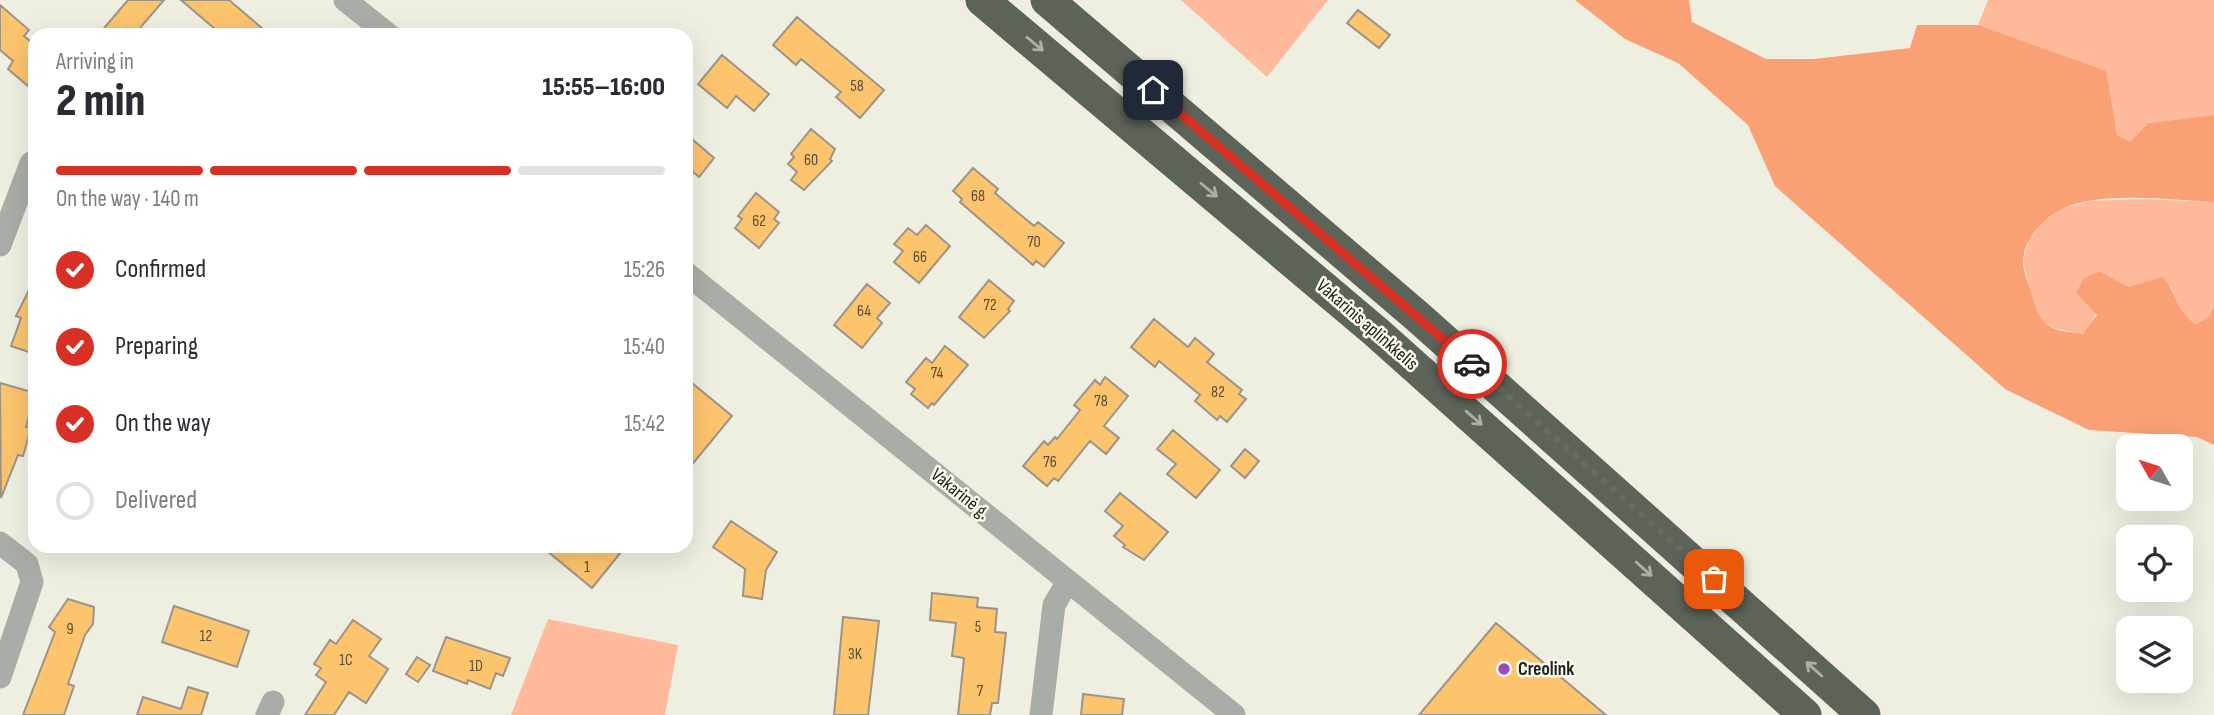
<!DOCTYPE html>
<html lang="en">
<head>
<meta charset="utf-8">
<style>
	:root { --surface:#fff; --page:#f2f2f3; --text:#2b2b33; --muted:#7c7c81; --line:#e1e1e2; --accent:#d93025 }
	body { margin:0; font-family:"Sofia Sans Condensed",sans-serif; background:var(--page); color:var(--text); height:100vh; display:flex; flex-direction:column; font-size:26px; white-space:nowrap }
	* { box-sizing:border-box; margin:0 }
	p { font-size:23px; color:var(--muted) }
	.icon { flex:none; width:38px; height:38px; fill:none; stroke:currentColor; stroke-width:2; stroke-linecap:round; stroke-linejoin:round }
	.map { position:relative; flex:1; overflow:hidden }
	.sheet { position:absolute; left:28px; top:28px; width:665px; height:525px; display:flex; flex-direction:column; background:var(--surface); border-radius:21px; box-shadow:0 7px 28px #0002 }
	.sheet>* { flex:none }
	.needle { width:46px; rotate:309deg }
	.fabs { position:absolute; left:2116px; top:434px; display:grid; gap:14px }
	.fabs a { display:grid; place-items:center; width:77px; height:77px; border-radius:14px; background:var(--surface); box-shadow:0 7px 28px #0002; font-size:35px }
	.pin { position:absolute; display:grid; place-items:center; width:60px; height:60px; color:#fff; margin:-30px; border-radius:14px; box-shadow:0 4px 10px #0006 }
	.courier { position:absolute; display:grid; place-items:center; width:70px; height:70px; margin:-35px; border:5px solid #d93025; border-radius:50%; background:#fff; color:#222; box-shadow:0 2px 9px #0007 }
	.overview em { font-style:normal; font-weight:800 }
	.overview div { display:flex; flex-direction:column-reverse }
	.overview { display:flex; align-items:center; justify-content:space-between; height:119px; padding:0 28px }
	h1 { font-size:46px; font-weight:800; line-height:52px }
	.bar { display:grid; grid-template-columns:repeat(4,1fr); gap:10px 7px; align-content:center; height:84px; padding:0 28px }
	.bar i { height:9px; border-radius:5px; background:var(--line) }
	.bar .on { background:var(--accent) }
	.bar p { grid-column:span 4 }
	ol { padding:0 28px; list-style:none }
	li { display:flex; align-items:center; gap:21px; height:77px }
	li p { margin-inline-start:auto }
	li .icon { padding:7px; border-radius:50%; background:var(--accent); color:#fff; stroke-width:4 }
	li:last-child { color:var(--muted) }
	li i { width:38px; height:38px; border:4px solid var(--line); border-radius:50% }
	.map>svg:first-child { display:block }
	.green { fill:#feba9a }
	.forest { fill:#faa075 }
	.building { fill:#fdc46e; stroke:#9c9489; stroke-width:2 }
	.lines { fill:none; stroke-linecap:round; stroke-linejoin:round }
	.minor { stroke:#a9ada7; stroke-width:23 }
	.highway { stroke:#5c6358; stroke-width:33 }
	.oneway { stroke:#acb0a3 }
	.done { stroke:#6a6a62; stroke-width:7; stroke-dasharray:0 12.6 }
	.route { stroke:#d93025; stroke-width:9 }
	.poi-dot { fill:#9e4ab9; stroke:#fdfcee; stroke-width:2.5 }
	.labels { text-anchor:middle; dominant-baseline:central; stroke-width:5; stroke-linejoin:round; paint-order:stroke }
	.number-label { font-size:16px; fill:#5a4b32 }
	.street-label { font-size:19px; fill:#23231e; stroke:#fdfcee }
	.poi-label { font-size:19px; font-weight:bold; fill:#23231e; stroke:#fdfcee; text-anchor:start }
</style>
</head>
<body>
<div class="map">
<svg width="2214" height="715" viewBox="0 0 2214 715">
	<rect width="100%" height="100%" fill="#efefe1"/>
	<path class="green" d="M1181,0H1328L1267,77Z
		M1988,0H2214V115L2148,123L2130,142L2117,136L1978,25Z
		M2141,199L2214,202V306L2208,318L2195,324L2180,313L2171,287H2129L2099,271C2098,294 2101,316 2084,334L2052,328L2041,319L2033,304L2023,261L2029,240L2042,223L2061,209L2090,201Z
		M548,619L678,645L665,715H511Z"/>
	<path class="forest" d="M1575,0H1689L1692,22L1766,59H1814L1910,48L1917,25H1978L2106,71L2117,135L2130,142L2148,123L2214,115V202C2171,200 2098,190 2060,210C2042,220 2024,239 2023,261C2023,270 2028,283 2031,292C2034,305 2039,321 2052,328C2061,332 2074,332 2083,334L2097,315L2076,293L2084,278L2099,271L2129,287L2163,277C2178,296 2174,308 2195,324L2208,318L2214,306V445L2197,437L2089,430L2005,389L1775,186L1748,125L1678,63L1625,39Z"/>
	<path class="building" d="M128,0H164L134,35H98Z
		M181,0H229L270,35H222Z
		M0,5L29,30L24,36L35,45V78L28,86L8,69L13,61L0,50Z
		M1358,10L1390,35L1379,48L1347,23Z
		M797,17L884,90L860,118L836,97L841,92L801,59L796,65L773,45Z
		M722,55L769,94L754,111L736,96L727,108L698,84Z
		M811,129L835,149L830,159L832,161L804,190L791,180L797,172L788,164L794,157L791,154Z
		M686,134L714,158L699,177L686,166Z
		M973,168L998,189L995,193L1016,211L1034,226L1038,222L1064,243L1044,267L1036,261L1033,265L960,202L962,199L953,191Z
		M756,193L779,212L774,219L779,223L759,248L735,228L742,219L738,216Z
		M926,225L950,246L919,283L894,262L903,251L894,244L908,228L917,235Z
		M989,280L1014,301L1008,309L1010,311L984,338L959,317Z
		M32,284H35V354L11,346L21,318L16,316Z
		M867,284L890,303L877,318L882,323L862,348L834,325Z
		M1154,319L1188,347L1195,338L1214,354L1207,362L1242,390L1239,394L1246,399L1227,422L1220,416L1217,420L1195,401L1200,395L1159,361L1155,367L1131,347Z
		M945,346L968,365L934,405L932,403L928,408L911,394L915,389L906,382L926,358L932,363Z
		M1105,377L1128,396L1104,426L1119,438L1106,454L1090,441L1058,481L1054,478L1047,486L1023,466L1044,441L1048,445L1055,437L1057,439L1080,410L1074,405L1095,380L1100,385Z
		M686,378L732,416L686,472Z
		M0,383L35,393L26,427L31,428L23,456L18,455L1,498Z
		M1173,430L1220,470L1196,498L1167,474L1176,464L1157,449Z
		M1245,449L1259,461L1245,478L1231,466Z
		M1120,493L1168,532L1144,560L1123,547L1125,545L1114,536L1123,526L1105,511Z
		M731,521L777,552L766,570L762,599L743,596L745,569L713,547Z
		M541,546H626L592,588Z
		M932,593L978,598L977,607L997,609L995,632L1006,633L998,703H992L990,715H958L964,658L952,656L956,623L930,620Z
		M68,599L94,607L93,624L85,635L68,684L74,686L64,715H23L55,632L49,627Z
		M174,606L249,631L237,667L162,642Z
		M843,617L879,621L868,715H834Z
		M353,620L381,639L369,656L388,669L366,703L349,692L334,715H305L326,682L316,675L321,668L314,664L330,640L336,644Z
		M1496,623L1606,715H1419Z
		M446,637L510,658L503,676L496,673L490,689L468,680L467,684L433,671Z
		M417,657L430,665L418,682L406,674Z
		M188,687L208,693L201,715H137L143,697L181,709Z
		M1083,694L1124,699L1122,715H1081Z"/>
	<g class="lines">
		<path class="minor" d="M345,0L389,35
			M0,245L31,163L35,161
			M686,273L1234,715
			M0,543L27,564L32,582L0,677
			M267,715L273,702
			M1041,715L1054,605L1068,581"/>
		<path class="highway" d="M982,0L1375,331L1805,715
			M1047,0L1418,317L1864,715"/>
	</g>
	<defs><path id="oneway-shaft" d="M-6 0H5M1.5-3L5.5 0L1.5 3" fill="none" stroke-width="1.6" stroke-linecap="round" stroke-linejoin="round" transform="scale(1.75)"/></defs>
	<g class="oneway">
		<use href="#oneway-shaft" transform="translate(1035 44) rotate(40)"/>
		<use href="#oneway-shaft" transform="translate(1209 190) rotate(40)"/>
		<use href="#oneway-shaft" transform="translate(1474 418) rotate(41)"/>
		<use href="#oneway-shaft" transform="translate(1644 569) rotate(42)"/>
		<use href="#oneway-shaft" transform="translate(1814 669) rotate(-138)"/>
	</g>
	<g class="lines">
		<path class="done" d="M1472,364L1714,579"/>
		<path class="route" d="M1153,90L1472,364"/>
	</g>
	<circle class="poi-dot" cx="1504" cy="669" r="7"/>
	<g class="labels">
		<g class="number-label">
			<text x="857" y="86">58</text>
			<text x="811" y="160">60</text>
			<text x="978" y="196">68</text>
			<text x="759" y="221">62</text>
			<text x="1034" y="242">70</text>
			<text x="920" y="257">66</text>
			<text x="990" y="305">72</text>
			<text x="864" y="311">64</text>
			<text x="937" y="373">74</text>
			<text x="1218" y="392">82</text>
			<text x="1101" y="401">78</text>
			<text x="1050" y="462">76</text>
			<text x="587" y="567">1</text>
			<text x="978" y="627">5</text>
			<text x="70" y="629">9</text>
			<text x="206" y="636">12</text>
			<text x="855" y="654">3K</text>
			<text x="346" y="660">1C</text>
			<text x="476" y="666">1D</text>
			<text x="980" y="691">7</text>
		</g>
		<g class="street-label">
			<text transform="translate(1367 325) rotate(41)">Vakarinis aplinkkelis</text>
			<text transform="translate(960 494) rotate(39)">Vakarinė g.</text>
		</g>
		<g class="poi-label">
			<text x="1518" y="669">Creolink</text>
		</g>
	</g>
</svg>
<div class="fabs">
<a><svg class="needle" viewBox="-14 -14 28 28"><path d="M0-13l5 13h-10z" fill="#e53935"/><path d="M0 13l5-13h-10z" fill="#7c7c81"/></svg></a>
<a><svg class="icon" aria-label="locate" viewBox="0 0 24 24"><circle cx="12" cy="12" r="6"/><path d="M12 2v4M12 18v4M2 12h4M18 12h4"/></svg></a>
<a><svg class="icon" aria-label="layers" viewBox="0 0 24 24"><path d="M12 4l9 5-9 5-9-5zM3 14l9 5 9-5"/></svg></a>
</div>
<div class="pin" style="left:1714px;top:579px;background:#ea580c"><svg class="icon" aria-label="bag" viewBox="0 0 24 24"><path d="M5 8h14l-1 12H6zM9 8a3 3 0 0 1 6 0"/></svg></div>
<div class="pin" style="left:1153px;top:90px;background:#1f2937"><svg class="icon" aria-label="home" viewBox="0 0 24 24"><path d="M3 11l9-7 9 7M6 9v11h12V9"/></svg></div>
<div class="courier" style="left:1472px;top:364px"><svg class="icon" aria-label="car" viewBox="0 0 24 24"><path d="M5 17H2v-5l4-1 3-4h7l3 4 3 1v5h-3M9 17h6M6 11h13"/><circle cx="7" cy="17" r="2"/><circle cx="17" cy="17" r="2"/></svg></div>
<section class="sheet">
<div class="overview"><div><h1>2 min</h1><p>Arriving in</p></div><em>15:55–16:00</em></div>
<div class="bar"><i class="on"></i><i class="on"></i><i class="on"></i><i></i><p>On the way · 140 m</p></div>
<ol>
<li><svg class="icon" aria-label="check" viewBox="0 0 24 24"><path d="M5 12l5 5 9-10"/></svg>Confirmed<p>15:26</p></li>
<li><svg class="icon" aria-label="check" viewBox="0 0 24 24"><path d="M5 12l5 5 9-10"/></svg>Preparing<p>15:40</p></li>
<li><svg class="icon" aria-label="check" viewBox="0 0 24 24"><path d="M5 12l5 5 9-10"/></svg>On the way<p>15:42</p></li>
<li><i></i>Delivered</li>
</ol>
</section>
</div>
</body>
</html>
